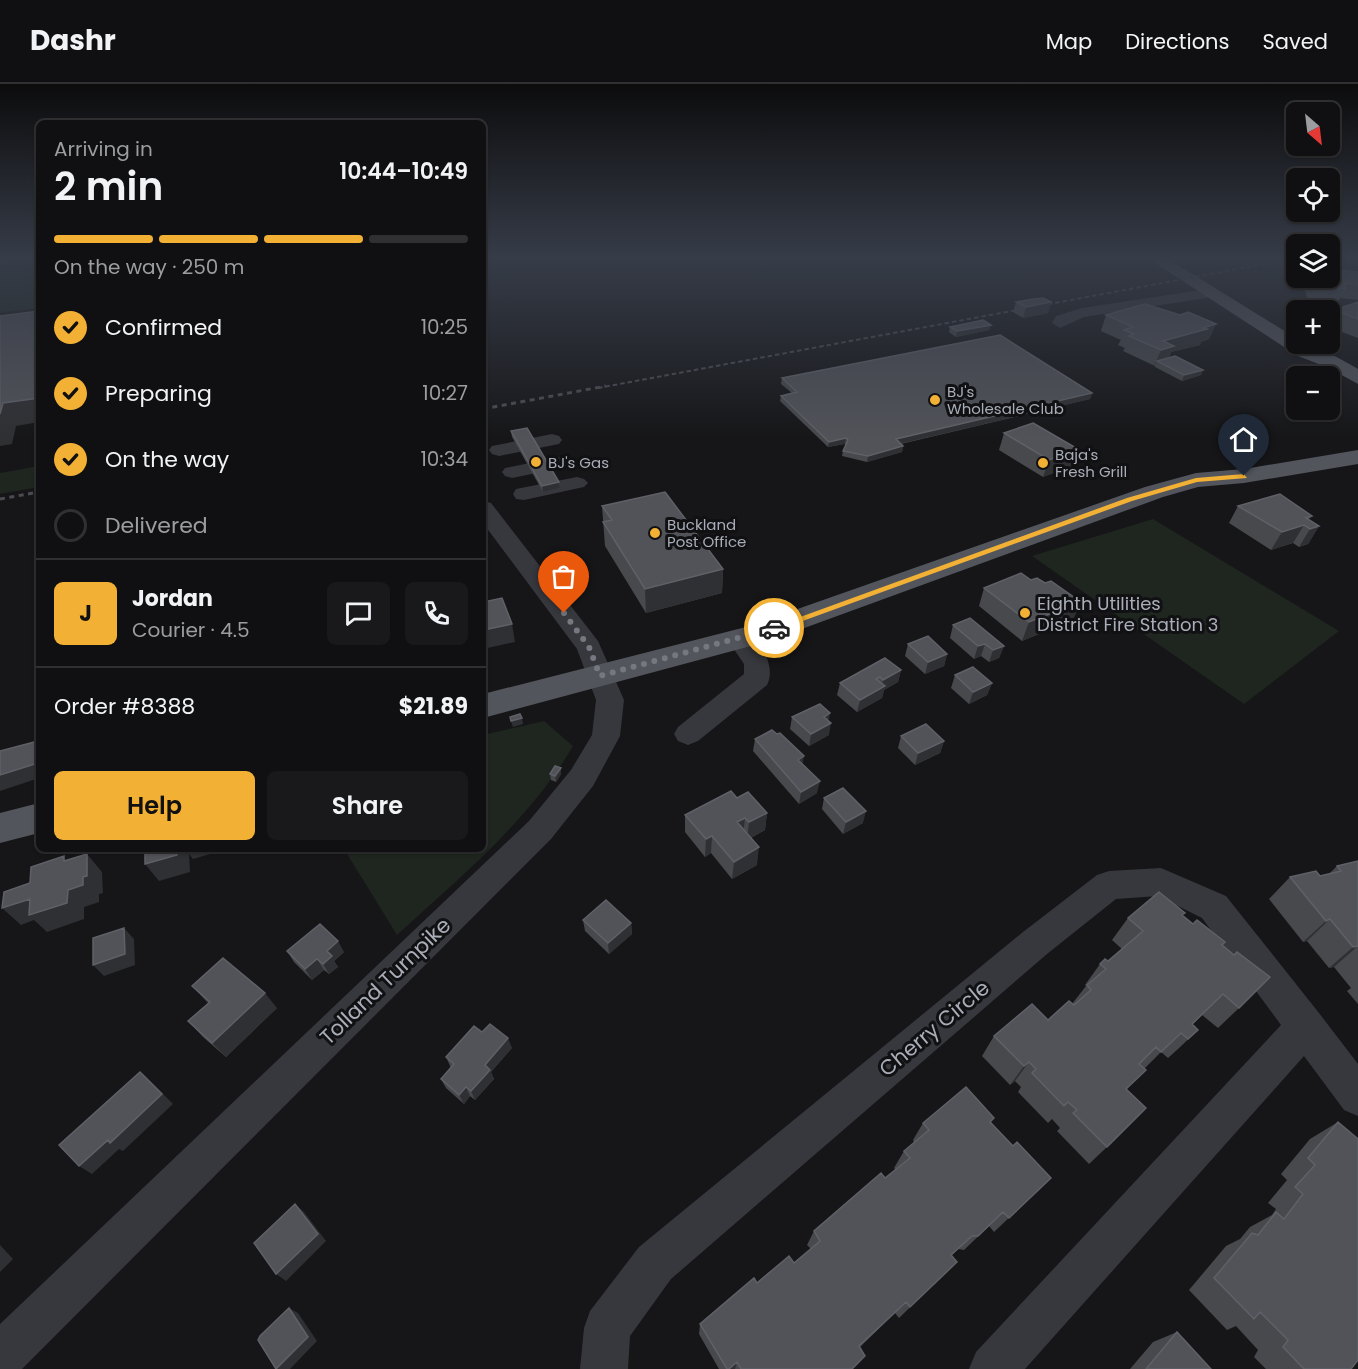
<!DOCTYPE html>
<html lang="en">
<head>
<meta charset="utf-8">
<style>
	:root { --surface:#101012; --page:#19191b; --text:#f1f3f6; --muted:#9c9d9f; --line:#303032; --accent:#f2b134 }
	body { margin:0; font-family:Poppins,sans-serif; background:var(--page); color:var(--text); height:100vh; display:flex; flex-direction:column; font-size:22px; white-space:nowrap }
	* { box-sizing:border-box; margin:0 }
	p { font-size:20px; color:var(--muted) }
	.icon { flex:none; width:33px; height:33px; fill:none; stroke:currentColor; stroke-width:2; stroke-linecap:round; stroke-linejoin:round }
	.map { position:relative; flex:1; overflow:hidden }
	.details { position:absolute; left:36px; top:36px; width:450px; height:732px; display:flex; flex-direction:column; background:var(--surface); border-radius:9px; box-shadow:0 2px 4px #0004,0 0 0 2px var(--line) }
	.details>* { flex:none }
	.needle { width:39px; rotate:152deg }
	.controls { position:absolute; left:1286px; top:18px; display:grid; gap:12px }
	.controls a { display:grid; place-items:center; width:54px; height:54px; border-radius:9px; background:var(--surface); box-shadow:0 2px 4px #0004,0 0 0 2px var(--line); font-size:30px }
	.pin { position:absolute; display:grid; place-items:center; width:51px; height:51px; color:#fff; margin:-62px -26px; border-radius:50% 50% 50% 0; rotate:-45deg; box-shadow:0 0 6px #0007 }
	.pin .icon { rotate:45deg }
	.courier { position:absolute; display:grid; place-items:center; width:60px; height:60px; margin:-30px; border:4px solid #f2b134; border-radius:50%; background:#fff; color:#222; box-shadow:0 2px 8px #0007 }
	.summary em { font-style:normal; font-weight:600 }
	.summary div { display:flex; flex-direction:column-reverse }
	.summary { display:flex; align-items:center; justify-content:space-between; height:102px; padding:0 18px }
	h1 { font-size:39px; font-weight:600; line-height:45px }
	.bar { display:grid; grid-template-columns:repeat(4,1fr); gap:9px 6px; align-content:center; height:72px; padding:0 18px }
	.bar i { height:8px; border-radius:4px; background:var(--line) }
	.bar .on { background:var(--accent) }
	.bar p { grid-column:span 4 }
	.line { display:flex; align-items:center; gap:15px; padding:0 18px; border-top:2px solid var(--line) }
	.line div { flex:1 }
	.round { display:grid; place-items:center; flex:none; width:63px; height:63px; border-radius:9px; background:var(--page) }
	ol { padding:0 18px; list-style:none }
	li { display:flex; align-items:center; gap:18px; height:66px }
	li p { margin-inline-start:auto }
	li .icon { padding:6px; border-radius:50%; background:var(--accent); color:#111; stroke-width:4 }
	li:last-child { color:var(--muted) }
	li i { width:33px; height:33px; border:3px solid var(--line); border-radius:50% }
	.primary-button { display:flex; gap:12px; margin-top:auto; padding:12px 18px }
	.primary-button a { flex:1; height:69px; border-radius:9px; background:var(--accent); color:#111; font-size:24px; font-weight:600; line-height:69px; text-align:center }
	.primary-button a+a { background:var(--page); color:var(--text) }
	header { display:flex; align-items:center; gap:36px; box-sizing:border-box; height:84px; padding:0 30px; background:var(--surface); border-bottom:2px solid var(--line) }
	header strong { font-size:28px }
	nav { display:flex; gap:33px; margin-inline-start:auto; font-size:21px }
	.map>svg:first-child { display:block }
	.green { fill:#1e261f }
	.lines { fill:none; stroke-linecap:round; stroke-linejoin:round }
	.river { fill:#2c353c; fill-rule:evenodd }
	.minor { fill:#37383d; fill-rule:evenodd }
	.major { fill:#53555c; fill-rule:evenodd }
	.rail-far1 { stroke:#4a4c52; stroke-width:2; stroke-dasharray:4.5 3; stroke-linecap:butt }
	.rail { stroke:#4a4c52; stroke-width:3; stroke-dasharray:5 4.5; stroke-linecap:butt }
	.wall { fill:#47494d }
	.shaded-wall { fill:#2f3033 }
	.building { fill:#525359; stroke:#5f6168; stroke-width:1.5 }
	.route { fill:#f2b134 }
	.done { stroke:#757880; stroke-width:6; stroke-dasharray:0 10.8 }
	.poi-dot { fill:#f2b134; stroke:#111113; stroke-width:2 }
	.labels { text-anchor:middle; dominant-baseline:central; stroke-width:6; stroke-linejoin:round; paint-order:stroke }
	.far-poi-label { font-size:15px; fill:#a8adb8; stroke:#111113; text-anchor:start }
	.poi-label { font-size:18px; fill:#a8adb8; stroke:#111113; text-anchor:start }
	.near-street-label { font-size:21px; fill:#a8adb8; stroke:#111113 }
</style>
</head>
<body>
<header>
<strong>Dashr</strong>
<nav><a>Map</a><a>Directions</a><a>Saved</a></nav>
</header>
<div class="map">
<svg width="1358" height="1285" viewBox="0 0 1358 1285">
	<rect width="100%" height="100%" fill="#161618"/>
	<path class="green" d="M0,175H39V224L0,229Z
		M39,382V403L0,410V389Z
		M1153,435L1339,547L1244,620L1032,472Z
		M544,637L573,662C529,737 461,792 397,851L344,765H483V651Z"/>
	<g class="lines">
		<path class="river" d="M0,175H13L10,179L0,180Z"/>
		<path class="minor" d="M1214,204L1222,209L1219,212L1084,233L1060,244L1052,239L1056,232L1082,224Z
			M552,350L559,352L562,356L559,360L499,372L492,370L489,366L492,362Z
			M564,372L571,374L574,378L571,382L512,394L505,392L502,388L505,384Z
			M577,393L584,395L588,399L584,403L524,416L516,415L513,410L516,405Z
			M483,417L491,419L598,557L624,616L620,652L593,702L551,755L22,1285H0V1240L529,737L571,686L592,651L596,616L577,565L483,439Z
			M740,546C759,552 777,582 767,601L698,657L688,661L678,657L674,650L678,643L744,590V580L727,555L731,549Z
			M1161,784L1226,812L1319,929L1358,980V1032L1344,1026L1304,972L1025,1285H969L976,1268L1281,941L1202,834L1158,812L1116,815L1047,870L671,1195L630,1252L628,1285H580L584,1244L590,1227L639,1163L1023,848L1097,791L1109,787Z"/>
		<path class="major" d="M1149,175H1168L1296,254V260C1315,260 1341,275 1358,285V300L1329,284L1298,272Z
			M1358,366V380L1244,399L1198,403L1163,413L766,558L483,634V610L746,543L1145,403L1196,389L1244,385Z
			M39,719V749L0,759V729Z"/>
		<path class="rail-far1" d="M598,304L1291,175"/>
		<path class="rail" d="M483,325L606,302
			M0,415L39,408"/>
	</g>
	<path class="wall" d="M1358,188V216L1340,214L1337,220L1307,214L1303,198L1305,194H1329Z
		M1016,218H1051L1048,229L1023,234L1013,228Z
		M1358,218V254L1329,243V235L1334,226Z
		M1106,231H1180L1216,240L1209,255L1201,258L1200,261L1171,268L1169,274L1203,286L1201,291L1182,297L1155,283V282L1123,267L1125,264L1118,261L1121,256L1101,247Z
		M991,241L989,246L956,253L949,248L950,243Z
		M782,294L1092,309L1090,315L901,360L903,362L902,368L867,378L842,372L843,367L846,361L845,360L828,363L780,317L781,312L792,309L781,300Z
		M511,347L559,398L560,404L543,408L512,353Z
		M1004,349L1078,365L1072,382L1043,393L999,366Z
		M602,422L723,485L722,509L646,529L605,462Z
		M1238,422L1309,436L1319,442L1308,460L1299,463L1293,459L1271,466L1229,439Z
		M1031,496L1045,499L1073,536L1022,557L979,522L984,504Z
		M953,541L1004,562L999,574L989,578L981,572L974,575L950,554Z
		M908,560L947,570L944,582L925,590L905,572Z
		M901,586L898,598L884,606L882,614L857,628L837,611L840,599Z
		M955,591L992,599L987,611L969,620L951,604Z
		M792,633L829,637V651L809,662L790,645Z
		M901,652L944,657L940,669L915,681L898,664Z
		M755,655L803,681L817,709L799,720L753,667Z
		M561,684V690L556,698L551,696L550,690Z
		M737,714L767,729L765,746L751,754L757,781L732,795L711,769L705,773L685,748V731Z
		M824,714L863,739L843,750L822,725Z
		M1358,777V920L1347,907L1351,904L1334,883L1329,884L1307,857L1303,858L1269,815L1290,793L1320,792L1329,790L1337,782Z
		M1183,832L1222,862L1239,924L1218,944L1202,931L1192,941L1198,946L1178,965L1168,974L1161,968L1144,985L1126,1006L1107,1063L1089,1080L1057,1047L1060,1044L1052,1035L1048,1039L1018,1008L1021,1003L1015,997L1010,1001L982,972L994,952L1048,936L1072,920L1086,902L1085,901L1100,880L1108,877L1122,865L1112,856L1128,834Z
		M583,836L631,839L632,850L609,870L585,847Z
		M287,867L344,868L334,877L338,883L329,890L324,886L312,896L294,878Z
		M192,902L277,924L226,973L203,953L188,937L208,919Z
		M482,948L512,964L491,988L494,995L475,1016L470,1012L464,1020L446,1004L441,995L451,984L446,973Z
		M991,1038L1013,1062L1051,1094L994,1148L989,1142L964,1166L958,1165L952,1171L957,1178L899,1234L895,1229L860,1263L852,1285H719L699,1250L700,1240L757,1199L794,1179L811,1165L807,1161L814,1147L896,1086L894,1084L904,1067L914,1059L913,1056L923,1039Z
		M1338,1038L1351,1285H1266L1254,1273L1258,1266L1236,1242L1227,1246L1189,1206L1226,1162L1240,1155L1250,1143L1272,1131L1276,1125L1268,1119L1287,1096L1281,1090L1310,1055Z
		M1177,1248L1211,1285H1130L1153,1258Z"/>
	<path class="shaded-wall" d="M1051,218L1048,229L1023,234L1026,223Z
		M1216,240L1209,255L1201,258L1200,261L1171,268L1168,278L1157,277L1154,282L1161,266L1163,257Z
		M991,241L989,246L956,253L957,247Z
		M1203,286L1201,291L1182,297L1184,291Z
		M1092,309L1090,315L895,361L896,355Z
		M39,314V338L16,342L12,360L0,362V330L3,319Z
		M846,354L845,360L828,363L829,358Z
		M903,362L902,368L867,378L868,372Z
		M1078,365L1072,382L1043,393L1049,376Z
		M559,398L560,404L543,408L542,402Z
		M1312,432L1305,442L1304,441L1293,459L1271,466L1282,448L1306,434Z
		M1319,442L1308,460L1299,463L1310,445Z
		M723,485L722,509L646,529L645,505Z
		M1081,518L1073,536L1022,557L1029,538Z
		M512,540L515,558L483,565V546Z
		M985,560L981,572L974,575L978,562Z
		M1004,562L999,574L989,578L993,566Z
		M947,570L944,582L925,590L928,578Z
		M901,586L898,598L884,606L882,614L857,628L860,616L881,604L883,596Z
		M992,599L987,611L969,620L973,608Z
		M830,629L828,640L831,639L829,651L809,662L811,650L824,633Z
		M522,634L523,640L513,643L511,637Z
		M38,657L39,658V694L0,707V691Z
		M944,657L940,669L915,681L918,669Z
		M804,672L802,684L798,676Z
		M561,684V690L556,698L555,692Z
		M820,697L817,709L799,720L801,708Z
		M866,727L863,739L843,750L846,738Z
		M767,729L765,746L747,756L749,738Z
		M745,734L743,752L737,738Z
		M712,752L711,769L705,773L706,755Z
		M759,763L757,781L732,795L734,778Z
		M177,765H227L193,775L189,770L190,788L159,797L145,780Z
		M87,770L102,788L103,809L99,810V818L84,823V835L47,848L34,836L21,841L2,824L30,815L68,806L83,793Z
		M1330,835L1307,857L1303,858L1326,837Z
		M631,839L632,850L609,870L608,859Z
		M124,844L134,855L135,881L104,892L93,881Z
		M338,857L344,868L334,877L338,883L329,890L323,880L327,867Z
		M1358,862L1334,883L1329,884L1353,863Z
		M317,875L324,886L312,896L305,885Z
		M265,909L277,924L226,973L212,959Z
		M508,954L512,964L491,988L494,995L475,1016L471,1007L485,981Z
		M1029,978L1015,997L1010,1001L1024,982Z
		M140,988L151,998L173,1020L123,1067L119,1065L92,1090L79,1082Z
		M466,1003L470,1012L464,1020L459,1011Z
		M295,1120L304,1128L326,1157L286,1197L276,1190Z
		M0,1161L13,1175L0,1188Z
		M289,1224L298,1229L317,1257L290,1285H276Z
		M737,1278L735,1285H729Z"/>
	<path class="building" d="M1329,185L1358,188V201L1344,199L1345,205L1315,199L1313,194H1329Z
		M1043,214L1051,218L1026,223L1016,218L1033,215Z
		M1358,218V235L1334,226Z
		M1145,220L1180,231L1188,228L1216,240L1203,244L1207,245L1163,257L1174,262L1161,266L1129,252L1134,250L1124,246L1133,243L1106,231Z
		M39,227V314L3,319L0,330V232Z
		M983,236L991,241L957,247L950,243Z
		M1000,251L1092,309L896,355L903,362L868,372L843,367L848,356L846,354L829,358L781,312L797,308L782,294Z
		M1175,272L1203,286L1184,291L1157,277Z
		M1033,339L1078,365L1049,376L1004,349Z
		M527,344L559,398L542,402L511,347Z
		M665,408L723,485L645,505L603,438L612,436L602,422Z
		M1280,410L1312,432L1306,434L1319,442L1310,445L1304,441L1282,448L1238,422Z
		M1021,489L1031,496L1037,494L1045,499L1051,497L1081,518L1029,538L984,504Z
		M502,514L512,540L483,546V518Z
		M970,534L1004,562L993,566L985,560L978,562L953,541Z
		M928,552L947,570L928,578L908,560Z
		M885,574L901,586L883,596L880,593L876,595L885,602L860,616L840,599Z
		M973,583L992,599L973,608L955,591Z
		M820,620L830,629L824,633L831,639L811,650L792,633Z
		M520,630L522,634L511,637L510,633Z
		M926,640L944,657L918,669L901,652Z
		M772,646L777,650L780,649L804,672L798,676L820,697L801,708L755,655Z
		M38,657L35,680L0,691V667Z
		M555,682L561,684L555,692L550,690Z
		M843,704L866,727L846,738L824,714Z
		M731,707L737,714L748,708L767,729L749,738L745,734L737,738L759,763L734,778L712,752L706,755L685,731Z
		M145,765H177V771L145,780Z
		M87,770V792L83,793V801L68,806L67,819L29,831L30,815L2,824L4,808L30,799L31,783L64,772V777Z
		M1358,777V862L1353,863L1330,835L1326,837L1290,793L1316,787L1320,792L1341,787L1337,782Z
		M1159,808L1185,829L1182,831L1193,840L1197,836L1225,858L1222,861L1234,871L1237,868L1270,893L1239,924L1223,910L1192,940L1198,946L1188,955L1181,949L1161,968L1156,963L1139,980L1146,986L1126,1005L1146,1024L1107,1063L1073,1029L1077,1026L1068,1018L1064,1022L1032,989L1036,985L1029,978L1024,982L994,952L1032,920L1048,936L1069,917L1074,921L1091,906L1087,901L1106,885L1100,880L1105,875L1108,877L1143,847L1128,834Z
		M606,816L631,839L608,859L583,836Z
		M320,840L338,857L327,867L332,872L323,880L317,875L305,885L287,867Z
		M124,844L125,870L93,881V854Z
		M223,874L265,909L212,959L188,937L210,918L192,902Z
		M490,940L508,954L485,981L490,986L471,1007L466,1003L459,1011L441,995L454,980L446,973L474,942L482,948Z
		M140,988L162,1010L110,1059L108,1056L79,1082L59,1061Z
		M966,1003L994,1034L990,1038L1013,1062L1017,1058L1051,1094L1009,1134L1003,1128L978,1152H972L951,1171L957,1178L910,1223L906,1218L859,1262L865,1272L852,1285H741L737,1278L729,1285H727L700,1240L754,1194L757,1199L789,1172L794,1179L820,1157L814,1147L881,1089L885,1094L910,1074L904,1067L929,1046L923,1039Z
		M1338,1038L1358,1055V1276L1351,1285H1304L1283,1263L1288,1256L1260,1228L1254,1235L1214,1194L1252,1149L1258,1151L1276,1128L1284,1135L1303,1110L1295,1103L1315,1081L1308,1074Z
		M295,1120L318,1150L276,1190L254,1159Z
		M289,1224L308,1253L276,1285L258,1256L260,1252Z
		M1177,1248L1211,1285H1146Z"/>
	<linearGradient id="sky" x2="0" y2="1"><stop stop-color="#0c0c0d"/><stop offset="0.49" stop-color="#363c48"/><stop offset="1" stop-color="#363c48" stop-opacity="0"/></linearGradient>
	<rect width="1358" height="355" fill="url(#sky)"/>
	<path class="route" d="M1244,390L1247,394L1197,398L1132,417L778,546L770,544L1127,414L1196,394Z"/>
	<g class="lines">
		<path class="done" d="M564,529L589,563L600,592L774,544"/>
	</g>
	<g class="poi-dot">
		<circle cx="935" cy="316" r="6"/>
		<circle cx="536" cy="378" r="6"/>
		<circle cx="1043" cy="379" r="6"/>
		<circle cx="655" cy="449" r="6"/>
		<circle cx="1025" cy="529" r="6"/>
	</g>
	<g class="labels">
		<g class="far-poi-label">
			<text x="947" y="307">BJ's<tspan x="947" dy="17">Wholesale Club</tspan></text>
			<text x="1055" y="370">Baja's<tspan x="1055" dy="17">Fresh Grill</tspan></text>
			<text x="548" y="378">BJ's Gas</text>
			<text x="667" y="440">Buckland<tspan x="667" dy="17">Post Office</tspan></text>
		</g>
		<g class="poi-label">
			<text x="1037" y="519">Eighth Utilities<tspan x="1037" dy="21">District Fire Station 3</tspan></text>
		</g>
		<g class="near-street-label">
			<text transform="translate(385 897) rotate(-44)">Tolland Turnpike</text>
			<text transform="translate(934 944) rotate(-40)">Cherry Circle</text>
		</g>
	</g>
</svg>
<div class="controls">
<a><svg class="needle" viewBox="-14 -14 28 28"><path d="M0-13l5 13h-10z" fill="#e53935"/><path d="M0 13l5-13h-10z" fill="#9c9d9f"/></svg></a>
<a><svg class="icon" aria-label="locate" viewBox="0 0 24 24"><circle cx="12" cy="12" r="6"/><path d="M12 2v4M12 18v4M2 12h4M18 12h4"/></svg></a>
<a><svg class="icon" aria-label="layers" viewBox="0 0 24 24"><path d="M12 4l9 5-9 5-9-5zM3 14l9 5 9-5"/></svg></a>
<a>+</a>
<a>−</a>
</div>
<div class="pin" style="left:564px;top:529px;background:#ea580c"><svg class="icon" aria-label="bag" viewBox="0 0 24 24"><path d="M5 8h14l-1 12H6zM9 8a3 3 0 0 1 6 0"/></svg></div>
<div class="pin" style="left:1244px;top:392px;background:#1f2937"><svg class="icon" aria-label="home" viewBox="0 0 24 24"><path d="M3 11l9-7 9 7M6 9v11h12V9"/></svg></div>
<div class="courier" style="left:774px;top:544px"><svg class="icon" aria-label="car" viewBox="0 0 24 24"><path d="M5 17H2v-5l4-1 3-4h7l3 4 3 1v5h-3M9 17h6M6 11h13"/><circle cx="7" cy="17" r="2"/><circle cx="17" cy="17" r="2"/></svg></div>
<section class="details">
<div class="summary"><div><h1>2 min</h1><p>Arriving in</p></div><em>10:44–10:49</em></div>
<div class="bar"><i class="on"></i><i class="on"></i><i class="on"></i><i></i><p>On the way · 250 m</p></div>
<ol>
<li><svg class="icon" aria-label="check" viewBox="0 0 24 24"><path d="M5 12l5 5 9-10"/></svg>Confirmed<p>10:25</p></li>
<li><svg class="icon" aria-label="check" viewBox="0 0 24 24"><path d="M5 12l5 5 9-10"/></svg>Preparing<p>10:27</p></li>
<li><svg class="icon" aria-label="check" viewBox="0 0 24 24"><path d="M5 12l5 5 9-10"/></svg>On the way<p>10:34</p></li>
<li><i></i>Delivered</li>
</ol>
<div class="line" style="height:108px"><b class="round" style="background:var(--accent);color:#111">J</b><div><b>Jordan</b><p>Courier · 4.5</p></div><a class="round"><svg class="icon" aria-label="chat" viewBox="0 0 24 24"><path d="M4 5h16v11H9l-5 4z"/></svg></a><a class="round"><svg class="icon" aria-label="phone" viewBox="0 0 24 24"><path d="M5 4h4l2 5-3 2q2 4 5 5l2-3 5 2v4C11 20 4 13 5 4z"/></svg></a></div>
<div class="line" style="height:78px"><div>Order #8388</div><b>$21.89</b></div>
<div class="primary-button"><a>Help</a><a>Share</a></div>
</section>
</div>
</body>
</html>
